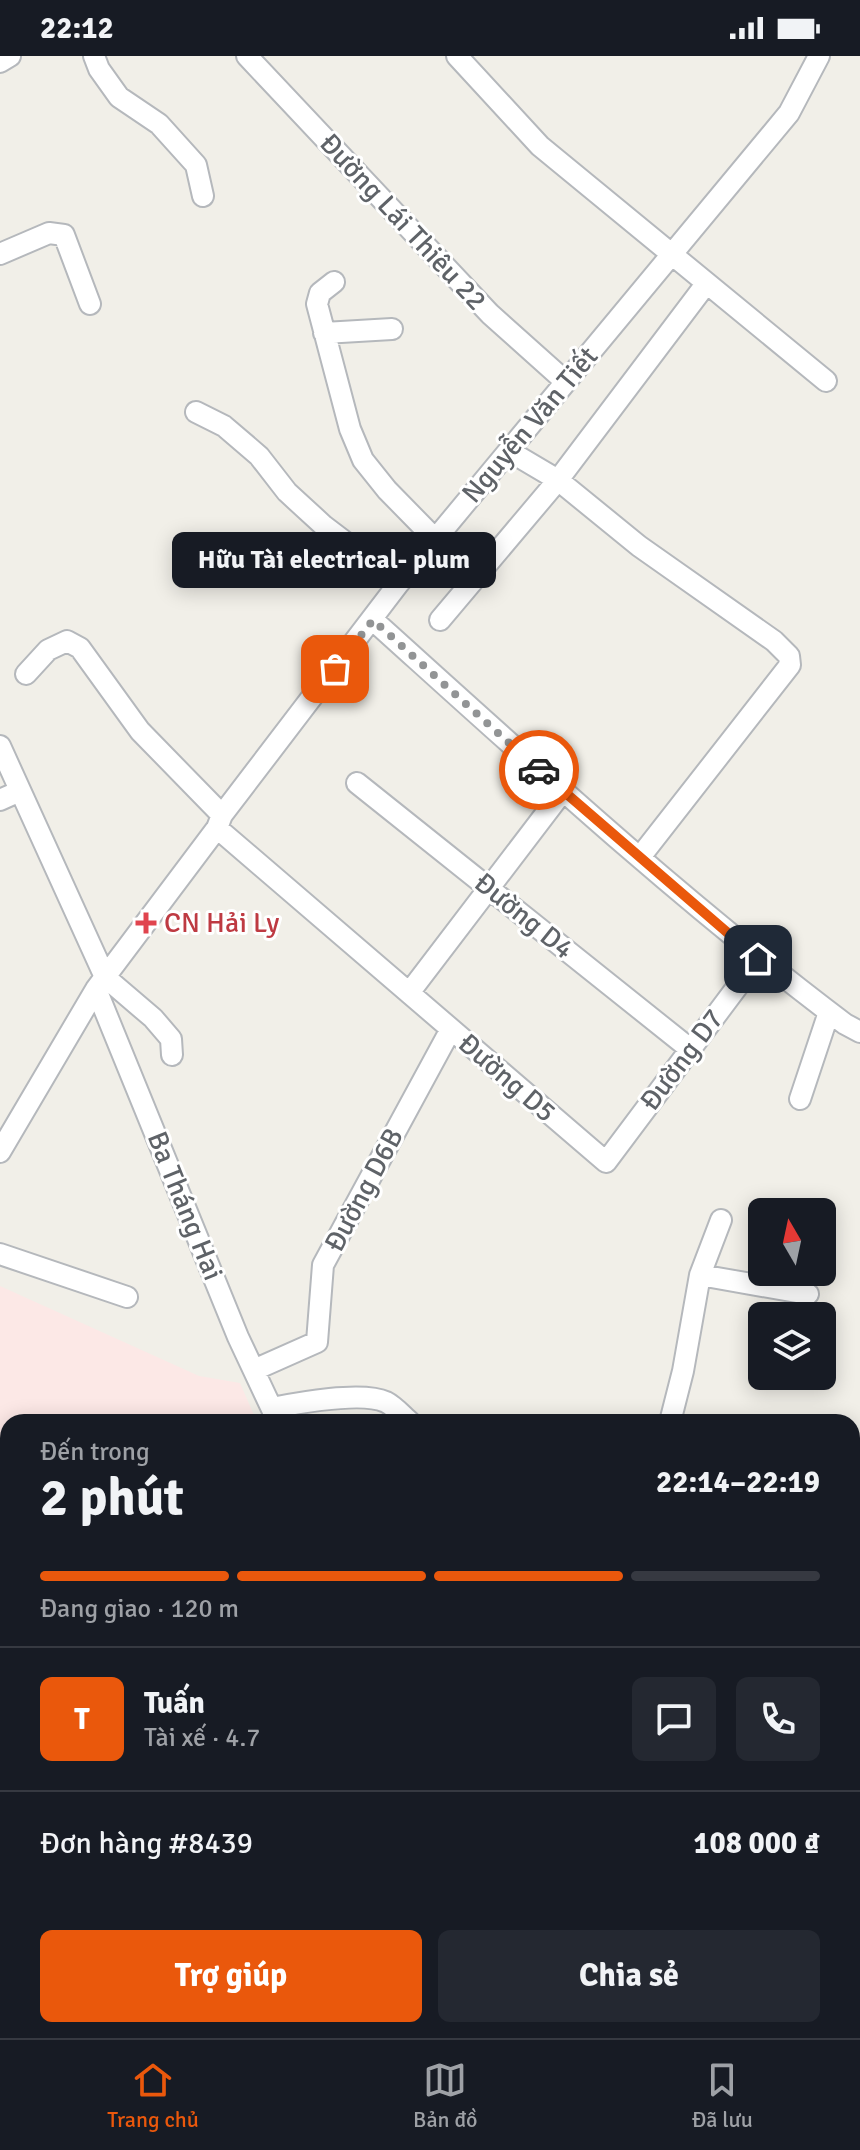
<!DOCTYPE html>
<html lang="vi">
<head>
<meta charset="utf-8">
<style>
	:root { --surface:#171b24; --page:#242831; --text:#f1f3f6; --muted:#9ea1a6; --line:#363941; --accent:#ea580c }
	body { margin:0; font-family:Signika,sans-serif; background:var(--page); color:var(--text); height:100vh; display:flex; flex-direction:column; font-size:30px; white-space:nowrap }
	* { box-sizing:border-box; margin:0 }
	p { font-size:26px; color:var(--muted) }
	.icon { flex:none; width:44px; height:44px; fill:none; stroke:currentColor; stroke-width:2; stroke-linecap:round; stroke-linejoin:round }
	.map { position:relative; flex:1; overflow:hidden }
	.drawer { position:absolute; left:0px; top:1358px; width:860px; height:624px; display:flex; flex-direction:column; background:var(--surface); border-radius:24px 24px 0 0; box-shadow:0 4px 20px #0003 }
	.drawer>* { flex:none }
	.needle { width:52px; rotate:351deg }
	.fabs { position:absolute; left:748px; top:1142px; display:grid; gap:16px }
	.fabs a { display:grid; place-items:center; width:88px; height:88px; border-radius:12px; background:var(--surface); box-shadow:0 4px 20px #0003; font-size:40px }
	.pin { position:absolute; display:grid; place-items:center; width:68px; height:68px; color:#fff; margin:-34px; border-radius:16px; box-shadow:0 4px 12px #0006 }
	.courier { position:absolute; display:grid; place-items:center; width:80px; height:80px; margin:-40px; border:6px solid #ea580c; border-radius:50%; background:#fff; color:#222; box-shadow:0 2px 10px #0007 }
	.bubble { position:absolute; height:56px; border-radius:12px; background:var(--surface); box-shadow:0 4px 20px #0003; font-size:26px; font-weight:800; line-height:56px; text-align:center }
	.head em { font-style:normal; font-weight:800 }
	.head div { display:flex; flex-direction:column-reverse }
	.head { display:flex; align-items:center; justify-content:space-between; height:136px; padding:0 40px }
	h1 { font-size:52px; font-weight:800; line-height:60px }
	.bar { display:grid; grid-template-columns:repeat(4,1fr); gap:12px 8px; align-content:center; height:96px; padding:0 40px }
	.bar i { height:10px; border-radius:6px; background:var(--line) }
	.bar .on { background:var(--accent) }
	.bar p { grid-column:span 4 }
	.line { display:flex; align-items:center; gap:20px; padding:0 40px; border-top:2px solid var(--line) }
	.line div { flex:1 }
	.round { display:grid; place-items:center; flex:none; width:84px; height:84px; border-radius:12px; background:var(--page) }
	.cta { display:flex; gap:16px; margin-top:auto; padding:16px 40px }
	.cta a { flex:1; height:92px; border-radius:12px; background:var(--accent); color:#fff; font-size:32px; font-weight:800; line-height:92px; text-align:center }
	.cta a+a { background:var(--page); color:var(--text) }
	.status { display:flex; justify-content:space-between; align-items:center; height:56px; padding:0 40px; background:var(--surface); direction:ltr }
	.status svg { height:22px; fill:currentColor }
	.menu { display:flex; justify-content:space-around; align-items:center; height:112px; border-top:2px solid var(--line); background:var(--surface); font-size:22px; color:var(--muted) }
	.menu a { display:grid; justify-items:center; gap:4px }
	.menu .on { color:var(--accent) }
	.map>svg:first-child { display:block }
	.medical { fill:#fce8e6 }
	.lines { fill:none; stroke-linecap:round; stroke-linejoin:round }
	.minor-casing { stroke:#b5b8bc; stroke-width:24 }
	.minor { stroke:#fff; stroke-width:20 }
	.done { stroke:#929495; stroke-width:8; stroke-dasharray:0 14.4 }
	.route { stroke:#ea580c; stroke-width:10 }
	.health-dot { fill:#e0444e; stroke:#fff; stroke-width:3 }
	.labels { text-anchor:middle; dominant-baseline:central; stroke-width:6; stroke-linejoin:round; paint-order:stroke }
	.street-label { font-size:28px; fill:#5f6368; stroke:#fff }
	.health-label { font-size:28px; fill:#be3a42; stroke:#fff; text-anchor:start }
</style>
</head>
<body>
<div class="status"><b>22:12</b><svg viewBox="0 0 49 12"><path d="M0 12V9h3v3zM5 12V6h3v6zM10 12V3h3v9zM15 12V0h3v12zM26 1h20v11H26zM47 4h2v5h-2z"/></svg></div>
<div class="map">
<svg width="860" height="1982" viewBox="0 0 860 1982">
	<rect width="100%" height="100%" fill="#f1efe8"/>
	<path class="medical" d="M0,1230L199,1320L240,1327L257,1366H8V1435L0,1433Z"/>
	<g class="lines">
		<g class="minor-casing">
			<path id="minor" d="M94,0L99,13L119,41L159,68L196,109L203,140
				M247,0L490,258L566,326
				M457,0L540,90L826,325
				M0,6L10,0
				M0,198L49,177L64,179L90,248
				M334,226L320,237L317,248L350,373L363,404L387,434L435,483
				M324,277L392,273
				M196,356L224,370L259,400L287,436L324,470L399,527
				M509,395L558,424L639,490L774,585L789,600L790,609L640,801
				M373,564C526,702 679,843 845,968L860,976
				M440,564L558,424L706,228
				M26,618L48,594L67,585L80,592L140,675L222,759
				M0,690L105,921L153,962L171,983L172,999
				M357,727L690,993
				M0,744L20,735
				M217,772L606,1106L758,903
				M96,933L238,1281L278,1366
				M409,937L563,735
				M800,1043L829,956
				M0,1096L96,933L217,772L222,759L399,527L789,57L819,0
				M0,1198L127,1241
				M700,1219L808,1238
				M254,1314L317,1286L323,1209L451,973
				M272,1352C298,1347 362,1335 386,1346C394,1350 403,1360 410,1366
				M670,1366L683,1315L700,1219L721,1164
				M852,1417L860,1418
				M0,1420L8,1422
				M0,1696L8,1698
				M554,1974L558,1982
				M422,1982L428,1974"/>
		</g>
		<use href="#minor" class="minor"/>
	</g>
	<g class="lines">
		<path class="done" d="M335,613L373,564L539,714"/>
		<path class="route" d="M539,714L758,903"/>
	</g>
	<path class="health-dot" d="M142 855h8v8h8v8h-8v8h-8v-8h-8v-8h8z"/>
	<g class="labels">
		<g class="street-label">
			<text transform="translate(403 166) rotate(47)">Đường Lái Thiêu 22</text>
			<text transform="translate(530 369) rotate(-50)">Nguyễn Văn Tiết</text>
			<text transform="translate(524 860) rotate(39)">Đường D4</text>
			<text transform="translate(682 1004) rotate(-53)">Đường D7</text>
			<text transform="translate(507 1022) rotate(41)">Đường D5</text>
			<text transform="translate(364 1134) rotate(-62)">Đường D6B</text>
			<text transform="translate(185 1150) rotate(68)">Ba Tháng Hai</text>
		</g>
		<g class="health-label">
			<text x="164" y="867">CN Hải Ly</text>
		</g>
	</g>
</svg>
<div class="fabs">
<a><svg class="needle" viewBox="-14 -14 28 28"><path d="M0-13l5 13h-10z" fill="#e53935"/><path d="M0 13l5-13h-10z" fill="#9ea1a6"/></svg></a>
<a><svg class="icon" aria-label="layers" viewBox="0 0 24 24"><path d="M12 4l9 5-9 5-9-5zM3 14l9 5 9-5"/></svg></a>
</div>
<div class="pin" style="left:335px;top:613px;background:#ea580c"><svg class="icon" aria-label="bag" viewBox="0 0 24 24"><path d="M5 8h14l-1 12H6zM9 8a3 3 0 0 1 6 0"/></svg></div>
<div class="pin" style="left:758px;top:903px;background:#1f2937"><svg class="icon" aria-label="home" viewBox="0 0 24 24"><path d="M3 11l9-7 9 7M6 9v11h12V9"/></svg></div>
<div class="courier" style="left:539px;top:714px"><svg class="icon" aria-label="car" viewBox="0 0 24 24"><path d="M5 17H2v-5l4-1 3-4h7l3 4 3 1v5h-3M9 17h6M6 11h13"/><circle cx="7" cy="17" r="2"/><circle cx="17" cy="17" r="2"/></svg></div>
<div class="bubble" style="left:172px;top:476px;width:324px">Hữu Tài electrical- plum</div>
<section class="drawer">
<div class="head"><div><h1>2 phút</h1><p>Đến trong</p></div><em>22:14–22:19</em></div>
<div class="bar"><i class="on"></i><i class="on"></i><i class="on"></i><i></i><p>Đang giao · 120 m</p></div>
<div class="line" style="height:144px"><b class="round" style="background:var(--accent);color:#fff">T</b><div><b>Tuấn</b><p>Tài xế · 4.7</p></div><a class="round"><svg class="icon" aria-label="chat" viewBox="0 0 24 24"><path d="M4 5h16v11H9l-5 4z"/></svg></a><a class="round"><svg class="icon" aria-label="phone" viewBox="0 0 24 24"><path d="M5 4h4l2 5-3 2q2 4 5 5l2-3 5 2v4C11 20 4 13 5 4z"/></svg></a></div>
<div class="line" style="height:104px"><div>Đơn hàng #8439</div><b>108 000 ₫</b></div>
<div class="cta"><a>Trợ giúp</a><a>Chia sẻ</a></div>
</section>
</div>
<nav class="menu">
<a class="on"><svg class="icon" aria-label="home" viewBox="0 0 24 24"><path d="M3 11l9-7 9 7M6 9v11h12V9"/></svg>Trang chủ</a>
<a><svg class="icon" aria-label="map" viewBox="0 0 24 24"><path d="M3 6l6-2 6 2 6-2v14l-6 2-6-2-6 2zM9 4v14M15 6v14"/></svg>Bản đồ</a>
<a><svg class="icon" aria-label="saved" viewBox="0 0 24 24"><path d="M7 4h10v16l-5-4-5 4z"/></svg>Đã lưu</a>
</nav>
</body>
</html>
